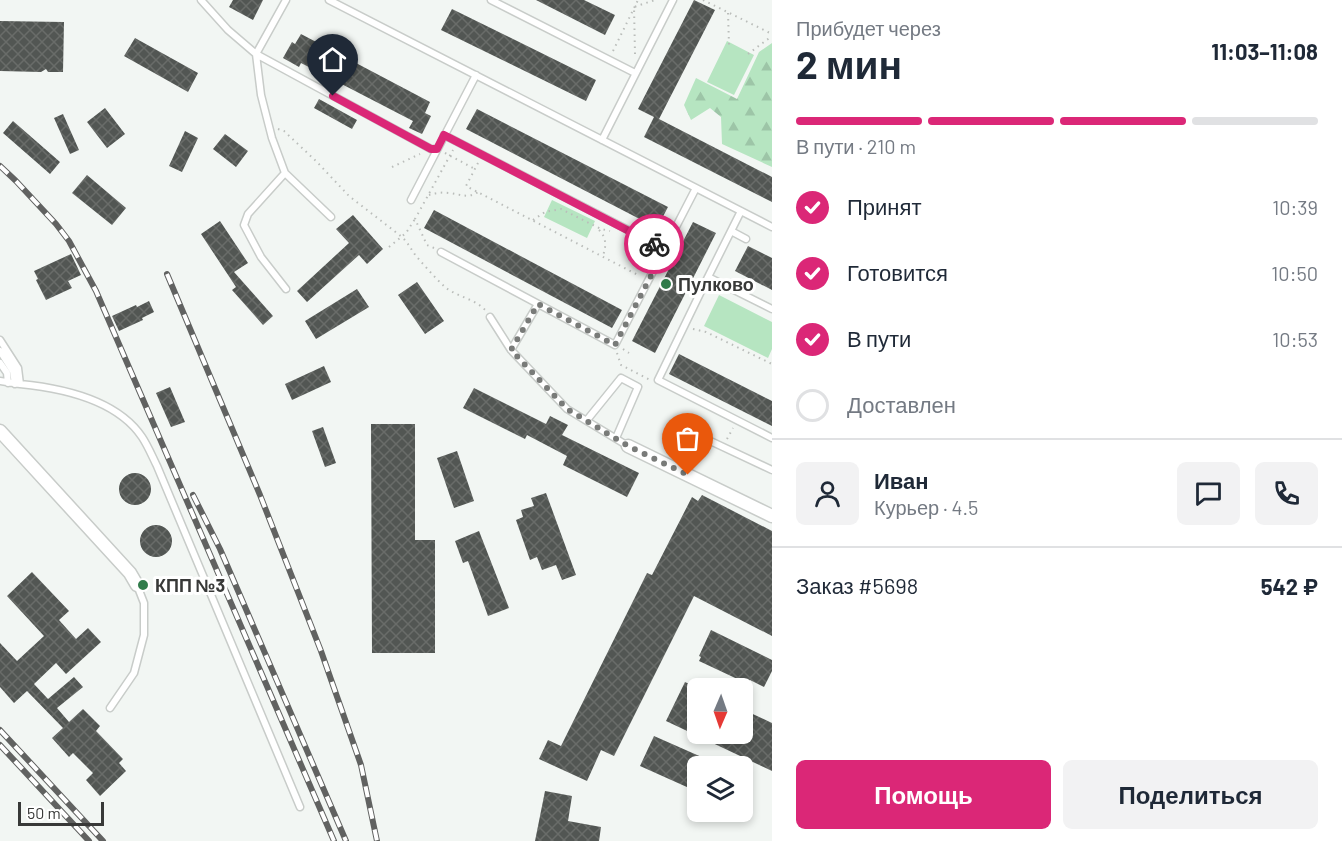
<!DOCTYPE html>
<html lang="ru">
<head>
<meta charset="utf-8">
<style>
	:root { --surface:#fff; --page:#f2f2f3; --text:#1f2937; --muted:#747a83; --line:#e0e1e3; --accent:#db2777 }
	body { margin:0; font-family:Barlow,sans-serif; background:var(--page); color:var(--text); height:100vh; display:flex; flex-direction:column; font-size:22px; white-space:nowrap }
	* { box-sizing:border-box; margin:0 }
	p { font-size:20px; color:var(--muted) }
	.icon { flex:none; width:33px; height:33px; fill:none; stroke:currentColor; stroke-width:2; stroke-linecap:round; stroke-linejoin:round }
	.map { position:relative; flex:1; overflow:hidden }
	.sheet { display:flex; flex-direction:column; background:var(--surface); width:570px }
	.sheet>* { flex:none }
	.needle { width:39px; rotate:182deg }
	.fabs { position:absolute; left:687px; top:678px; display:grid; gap:12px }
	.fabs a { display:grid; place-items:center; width:66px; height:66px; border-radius:9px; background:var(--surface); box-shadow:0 3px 9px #0003; font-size:30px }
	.scale { position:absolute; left:18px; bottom:15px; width:86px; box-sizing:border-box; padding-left:6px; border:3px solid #383938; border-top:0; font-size:16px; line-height:21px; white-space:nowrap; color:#383938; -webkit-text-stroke:4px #fff; paint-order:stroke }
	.pin { position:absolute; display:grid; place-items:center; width:51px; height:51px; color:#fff; margin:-62px -26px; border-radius:50% 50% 50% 0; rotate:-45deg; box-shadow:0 0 6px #0007 }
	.pin .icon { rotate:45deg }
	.courier { position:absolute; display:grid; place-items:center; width:60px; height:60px; margin:-30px; border:4px solid #db2777; border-radius:50%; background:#fff; color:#222; box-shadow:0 2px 8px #0007 }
	.head em { font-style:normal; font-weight:700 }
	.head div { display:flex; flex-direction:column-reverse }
	.head { display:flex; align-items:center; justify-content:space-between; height:102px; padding:0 24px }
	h1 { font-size:39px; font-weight:700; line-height:45px }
	.bar { display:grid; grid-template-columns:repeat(4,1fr); gap:9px 6px; align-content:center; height:72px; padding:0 24px }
	.bar i { height:8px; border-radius:4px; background:var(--line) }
	.bar .active { background:var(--accent) }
	.bar p { grid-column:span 4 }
	.line { display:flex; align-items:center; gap:15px; padding:0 24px; border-top:2px solid var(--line) }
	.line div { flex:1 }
	.round { display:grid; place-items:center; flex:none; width:63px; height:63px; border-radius:9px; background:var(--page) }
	ol { padding:0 24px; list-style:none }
	li { display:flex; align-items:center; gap:18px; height:66px }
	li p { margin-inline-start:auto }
	li .icon { padding:6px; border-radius:50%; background:var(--accent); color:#fff; stroke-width:4 }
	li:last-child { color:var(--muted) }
	li i { width:33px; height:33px; border:3px solid var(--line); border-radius:50% }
	.button { display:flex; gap:12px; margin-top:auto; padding:12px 24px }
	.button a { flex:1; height:69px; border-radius:9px; background:var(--accent); color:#fff; font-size:24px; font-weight:700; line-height:69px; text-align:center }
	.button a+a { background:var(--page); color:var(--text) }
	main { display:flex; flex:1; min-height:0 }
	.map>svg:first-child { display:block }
	.forest { fill:url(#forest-firs) }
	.park { fill:#b6e5c1 }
	.building { fill:url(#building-cross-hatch) }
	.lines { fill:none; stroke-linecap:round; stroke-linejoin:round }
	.lane-casing { stroke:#c8ccc9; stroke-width:9 }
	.street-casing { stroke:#c8ccc9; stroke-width:15 }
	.path { stroke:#babdba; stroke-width:2; stroke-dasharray:1.5 4.5; stroke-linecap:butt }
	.lane { stroke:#fff; stroke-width:6 }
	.street { stroke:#fff; stroke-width:12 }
	.rail-casing { stroke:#616261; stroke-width:6 }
	.rail { stroke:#fff; stroke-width:4; stroke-dasharray:11; stroke-linecap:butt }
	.done { stroke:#797b79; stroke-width:6; stroke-dasharray:0 10.8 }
	.route { stroke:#db2777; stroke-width:8 }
	.poi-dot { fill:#317c4b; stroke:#fff; stroke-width:2 }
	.labels { text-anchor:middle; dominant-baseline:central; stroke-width:6; stroke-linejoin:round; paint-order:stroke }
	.poi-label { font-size:18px; font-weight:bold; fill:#383938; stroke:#fff; text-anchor:start }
</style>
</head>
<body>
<main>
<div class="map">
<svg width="772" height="841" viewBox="0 0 772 841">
	<defs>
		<pattern id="forest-firs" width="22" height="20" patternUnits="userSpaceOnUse" patternTransform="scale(1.5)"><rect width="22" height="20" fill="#b6e5c1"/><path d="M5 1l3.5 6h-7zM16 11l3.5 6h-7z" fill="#9dc5a7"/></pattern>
		<pattern id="building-cross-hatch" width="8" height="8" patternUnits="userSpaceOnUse" patternTransform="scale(1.5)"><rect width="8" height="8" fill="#525653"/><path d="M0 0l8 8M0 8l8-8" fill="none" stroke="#696c69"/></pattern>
	</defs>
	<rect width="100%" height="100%" fill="#f2f6f3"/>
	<path class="forest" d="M772,43V167L722,144L721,117L710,108L691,120L684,105L696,78L737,99L759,52Z"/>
	<path class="park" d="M727,41L754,55L734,95L707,82Z
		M552,200L595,221L587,238L544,217Z
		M719,295L772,322V349L768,358L704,326Z"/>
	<path class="building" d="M233,0H263L253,20L229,7Z
		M536,0H584L615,15L605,35Z
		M694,0L715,10L659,119L772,177V202L644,137L654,117L638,109Z
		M452,9L596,80L586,101L441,30Z
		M0,21L64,22L63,72H48L46,69L41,72L0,71Z
		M301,34L430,102L425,113L431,116L422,134L409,128L413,121L301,63L299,67L283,58L292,42L295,44Z
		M135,38L198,73L188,92L124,56Z
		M319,99L357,120L352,129L314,108Z
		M105,108L125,134L107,148L87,122Z
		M477,109L668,207L657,228L466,129Z
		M63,114L79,150L70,154L54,118Z
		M13,121L60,162L50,174L3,133Z
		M185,131L198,138L182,172L169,166Z
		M225,134L248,151L236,167L213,149Z
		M87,175L126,208L112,225L72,193Z
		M434,210L622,310L612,328L424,228Z
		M353,215L383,249L367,264L359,255L307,302L297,291L349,243L336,229Z
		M220,221L248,263L234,272L273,316L263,325L232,290L236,287L201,234Z
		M693,222L716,233L655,353L632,341Z
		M748,246L772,258V290L735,271Z
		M71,254L81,275L68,281L72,288L46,300L36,280L38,279L34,271Z
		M417,282L444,321L425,334L398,295Z
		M357,289L369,307L316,339L305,321Z
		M149,301L154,312L142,318L143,320L119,331L112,316L136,305L137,307Z
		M679,354L772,401V426L669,374Z
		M324,366L331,382L292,400L285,384Z
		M170,387L185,422L171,427L156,393Z
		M474,388L546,424L550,416L568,425L562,435L639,473L627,497L563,465L567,456L527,435L525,439L463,408Z
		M371,424H415V540H435V653H372Z
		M323,427L336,463L325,467L312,431Z
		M457,451L474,501L454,508L437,458Z
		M119 489a16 16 0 1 1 32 0a16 16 0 1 1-32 0Z
		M546,493L576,575L562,580L556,565L542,570L537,557L530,560L516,520L523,517L521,510L534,506L531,498Z
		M702,495L772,531V636L694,596L614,756L601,750L587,781L539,759L548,740L561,746L647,573L652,575L692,497L698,501Z
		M140 541a16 16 0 1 1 32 0a16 16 0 1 1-32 0Z
		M479,531L509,608L488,616L468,561L463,563L455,541Z
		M32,572L69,611L59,620L76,639L88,628L101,642L66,674L56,663L34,684L48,699L74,677L83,687L57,708L69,722L83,709L100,726L96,731L123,759L119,763L126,771L100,796L86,780L93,773L73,753L69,757L52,738L63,728L27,691L14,703L0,687V643L17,661L44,636L7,596Z
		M711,630L772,660V671L764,687L750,680L748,684L699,661L701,657L699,656Z
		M685,682L698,688V734H742V709L772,723V771L666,721Z
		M654,736L722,766H698V792L640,766Z
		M545,791L572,796L568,821L601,827L599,841H535Z"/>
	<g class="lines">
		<g class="lane-casing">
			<path id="lane" d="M201,0L228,30L256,54L431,149H437
				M286,0L256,54L261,95L272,138L285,173L331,217
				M329,0L772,227
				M491,0L635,73
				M444,135L665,249
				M602,140L673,0
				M285,173L248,214L244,225L261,257L286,289
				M411,200L476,75
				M741,211L708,277L772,309
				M731,231L746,239
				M441,252L615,345L696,188
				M708,277L658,380L772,438
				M490,317L511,350L567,409L628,446
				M0,340L18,368L20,384L0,381
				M511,350L538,304
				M0,351L13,371L15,384
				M0,363L7,373L8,383
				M20,384C61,388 117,400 142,437C148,446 152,456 157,466L300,807
				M587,420L621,378L638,387L616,438
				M704,438L772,470
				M110,708L134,673L144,635V603L137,585"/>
		</g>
		<g class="street-casing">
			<path id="street" d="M0,431L130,573L137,585
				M628,446L772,516"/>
		</g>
		<path class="path" d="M703,0L772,34
			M728,13L729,45
			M613,51L638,0
			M635,54L634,7L655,0
			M748,54L772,36
			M278,129L284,131L317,162L349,196L402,237C408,243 411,249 416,256C425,266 435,278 445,287C457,297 476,299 486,311
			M445,153L475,169
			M478,163L466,186L640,276
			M392,167L420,154
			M429,195C435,193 442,192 449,193C460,194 468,199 478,192
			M533,220L545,212L561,209L601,229L610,231
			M599,230C607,238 606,246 603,256
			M389,247L406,233L415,219
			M434,248L427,245L415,219L453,150
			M693,329L706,332L772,364
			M623,349L629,353
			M617,353L621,365L650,380
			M727,439L733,428"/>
		<use href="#lane" class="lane"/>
		<use href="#street" class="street"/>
		<g class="rail-casing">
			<path id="rail" d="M0,166L16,181L56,224L69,241L96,291L334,841
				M167,274L260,495L321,651L361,765L377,841
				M193,495L220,549L346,841
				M0,730L103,841
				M0,745L89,841"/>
		</g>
		<use href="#rail" class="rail"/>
	</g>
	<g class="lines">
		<path class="done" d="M654,244L665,249L615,345L538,304L511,350L567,409L628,446L688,475"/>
		<path class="route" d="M333,96L431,149H437L444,135L654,244"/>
	</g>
	<g class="poi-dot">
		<circle cx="666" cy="284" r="6"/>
		<circle cx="143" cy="585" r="6"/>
	</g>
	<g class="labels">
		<g class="poi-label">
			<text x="678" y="284">Пулково</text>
			<text x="155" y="585">КПП №3</text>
		</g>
	</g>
</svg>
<div class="fabs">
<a><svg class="needle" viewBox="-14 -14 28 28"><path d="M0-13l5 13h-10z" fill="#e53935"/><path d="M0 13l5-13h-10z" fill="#747a83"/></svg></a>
<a><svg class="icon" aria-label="layers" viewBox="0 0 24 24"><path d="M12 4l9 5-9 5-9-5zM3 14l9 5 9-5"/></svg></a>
</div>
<div class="scale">50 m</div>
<div class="pin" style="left:688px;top:475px;background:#ea580c"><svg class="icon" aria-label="bag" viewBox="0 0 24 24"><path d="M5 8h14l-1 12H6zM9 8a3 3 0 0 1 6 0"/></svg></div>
<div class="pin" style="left:333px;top:96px;background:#1f2937"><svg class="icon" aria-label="home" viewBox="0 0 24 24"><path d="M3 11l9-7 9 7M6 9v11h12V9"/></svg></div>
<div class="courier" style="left:654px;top:244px"><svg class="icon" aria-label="bike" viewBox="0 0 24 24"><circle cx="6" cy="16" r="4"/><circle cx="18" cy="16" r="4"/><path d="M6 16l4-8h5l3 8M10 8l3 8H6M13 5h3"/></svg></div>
</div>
<section class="sheet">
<div class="head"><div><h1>2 мин</h1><p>Прибудет через</p></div><em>11:03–11:08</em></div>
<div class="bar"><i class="active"></i><i class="active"></i><i class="active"></i><i></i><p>В пути · 210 m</p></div>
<ol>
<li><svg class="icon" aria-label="check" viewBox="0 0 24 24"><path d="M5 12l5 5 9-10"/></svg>Принят<p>10:39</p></li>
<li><svg class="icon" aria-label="check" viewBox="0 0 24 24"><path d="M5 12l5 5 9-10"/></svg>Готовится<p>10:50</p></li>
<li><svg class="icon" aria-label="check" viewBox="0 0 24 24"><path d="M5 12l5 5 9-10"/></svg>В пути<p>10:53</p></li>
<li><i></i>Доставлен</li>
</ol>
<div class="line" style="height:108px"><a class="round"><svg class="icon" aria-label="person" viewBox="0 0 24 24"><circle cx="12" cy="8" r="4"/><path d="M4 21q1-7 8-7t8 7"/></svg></a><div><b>Иван</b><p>Курьер · 4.5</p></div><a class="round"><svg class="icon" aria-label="chat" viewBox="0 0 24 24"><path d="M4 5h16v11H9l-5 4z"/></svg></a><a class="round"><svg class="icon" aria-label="phone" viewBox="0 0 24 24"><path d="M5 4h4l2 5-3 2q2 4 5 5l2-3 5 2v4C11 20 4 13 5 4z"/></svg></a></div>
<div class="line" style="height:78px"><div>Заказ #5698</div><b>542 ₽</b></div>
<div class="button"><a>Помощь</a><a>Поделиться</a></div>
</section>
</main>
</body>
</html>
